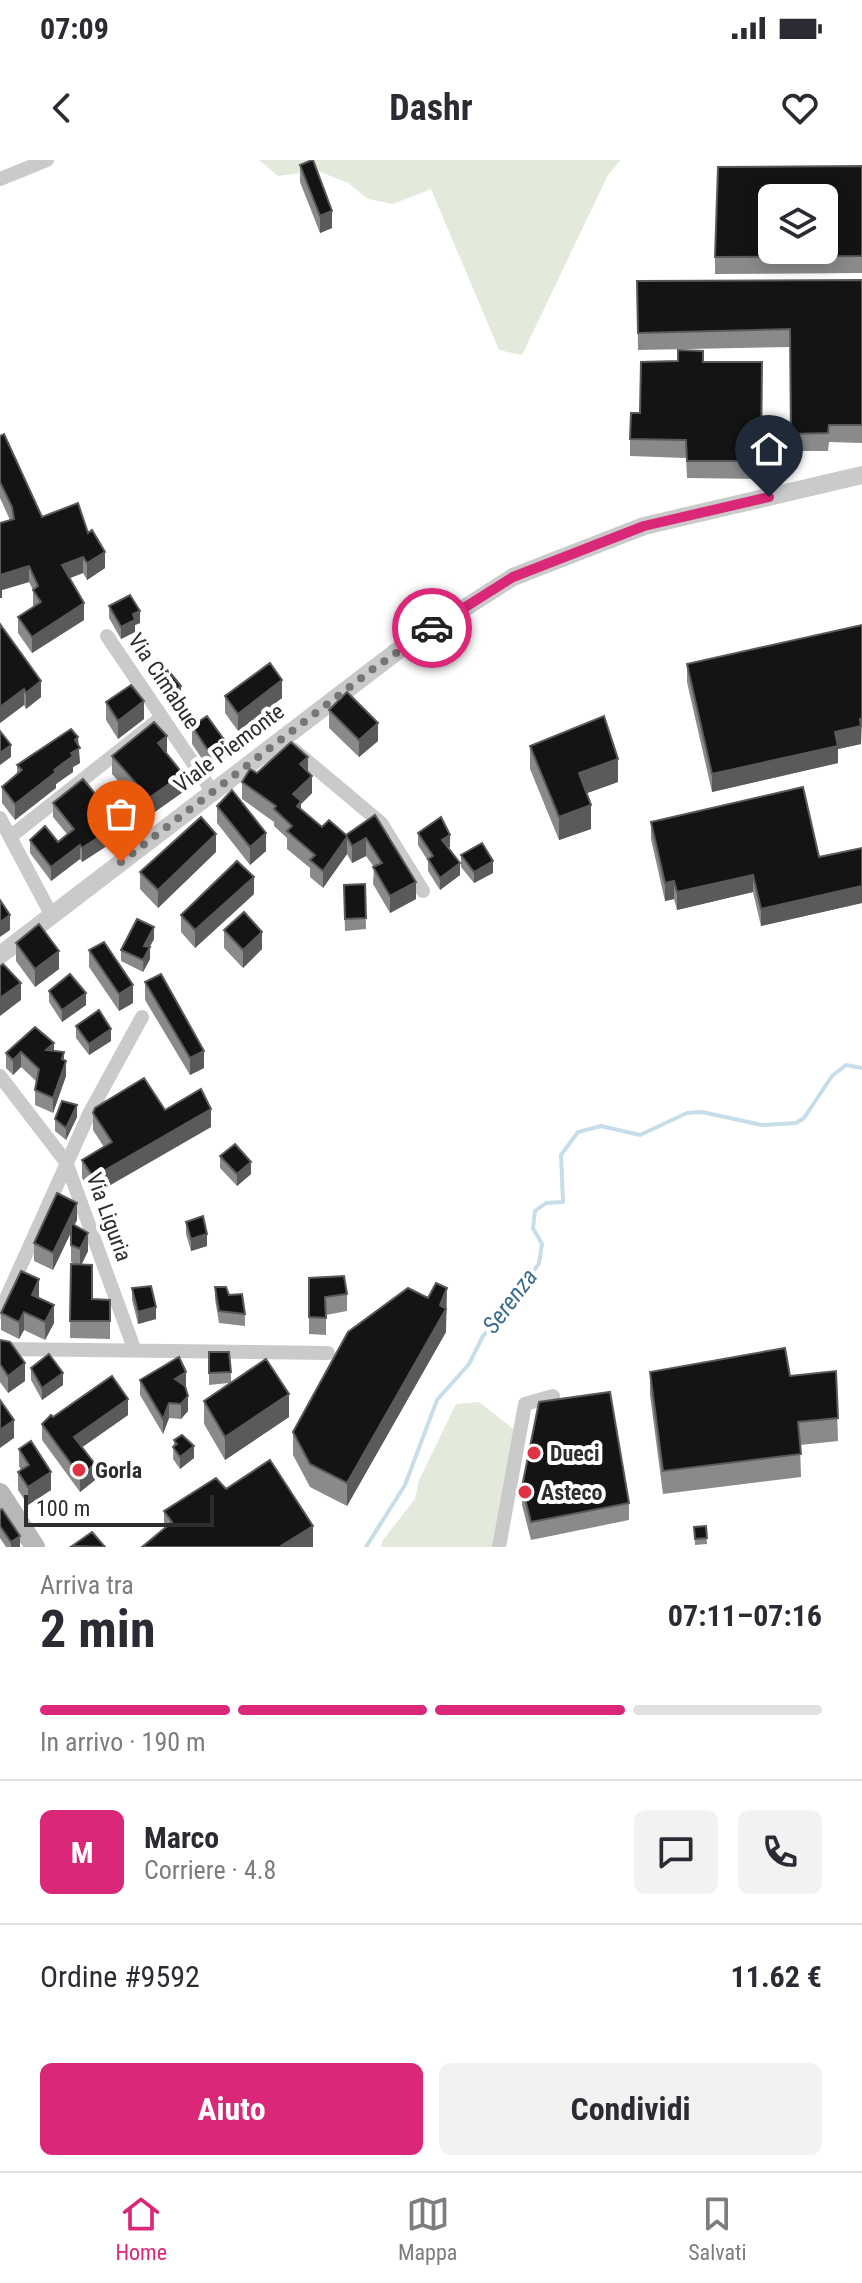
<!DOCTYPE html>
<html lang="it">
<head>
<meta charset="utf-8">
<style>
	:root { --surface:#fff; --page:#f2f2f3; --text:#2b2b33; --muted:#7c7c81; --line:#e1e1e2; --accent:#db2777 }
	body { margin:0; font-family:"Roboto Condensed",sans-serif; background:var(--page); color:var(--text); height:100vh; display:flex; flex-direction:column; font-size:30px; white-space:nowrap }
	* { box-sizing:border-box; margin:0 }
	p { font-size:26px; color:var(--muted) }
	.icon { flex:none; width:44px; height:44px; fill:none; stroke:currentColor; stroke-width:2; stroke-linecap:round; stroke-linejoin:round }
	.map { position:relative; height:1387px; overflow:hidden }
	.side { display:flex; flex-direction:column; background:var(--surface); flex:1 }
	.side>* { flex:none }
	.controls { position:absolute; left:758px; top:24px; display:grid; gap:16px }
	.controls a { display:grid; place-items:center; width:80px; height:80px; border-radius:12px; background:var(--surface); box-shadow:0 4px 20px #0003; font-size:40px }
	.scale { position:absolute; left:24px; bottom:20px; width:190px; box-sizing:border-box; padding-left:8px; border:4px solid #2d2d2d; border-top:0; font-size:22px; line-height:28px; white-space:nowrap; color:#2d2d2d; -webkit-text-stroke:6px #fff; paint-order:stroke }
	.pin { position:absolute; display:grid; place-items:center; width:68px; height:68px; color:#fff; margin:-82px -34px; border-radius:50% 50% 50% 0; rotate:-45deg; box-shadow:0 0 8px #0007 }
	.pin .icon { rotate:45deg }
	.courier { position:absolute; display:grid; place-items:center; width:80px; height:80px; margin:-40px; border:6px solid #db2777; border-radius:50%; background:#fff; color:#222; box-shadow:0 2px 10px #0007 }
	.head em { font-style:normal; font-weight:700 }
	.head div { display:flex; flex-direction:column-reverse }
	.head { display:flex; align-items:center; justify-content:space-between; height:136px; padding:0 40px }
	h1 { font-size:52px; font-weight:700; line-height:60px }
	.bar { display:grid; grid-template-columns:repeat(4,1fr); gap:12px 8px; align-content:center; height:96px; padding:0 40px }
	.bar i { height:10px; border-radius:6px; background:var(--line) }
	.bar .on { background:var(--accent) }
	.bar p { grid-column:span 4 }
	.line { display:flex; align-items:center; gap:20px; padding:0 40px; border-top:2px solid var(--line) }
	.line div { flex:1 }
	.round { display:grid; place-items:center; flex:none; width:84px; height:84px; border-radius:12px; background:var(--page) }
	.button { display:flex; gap:16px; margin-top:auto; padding:16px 40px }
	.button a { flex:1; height:92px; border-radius:12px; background:var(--accent); color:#fff; font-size:32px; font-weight:700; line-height:92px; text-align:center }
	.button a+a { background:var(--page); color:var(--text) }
	.status { display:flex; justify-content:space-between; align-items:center; height:56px; padding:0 40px; background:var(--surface); direction:ltr }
	.status svg { height:22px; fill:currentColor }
	header { display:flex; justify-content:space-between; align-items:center; height:104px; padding:0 40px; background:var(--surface); font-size:36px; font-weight:700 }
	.dock { display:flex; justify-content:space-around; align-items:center; height:112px; border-top:2px solid var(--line); background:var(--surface); font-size:22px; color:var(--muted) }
	.dock a { display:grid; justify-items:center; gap:4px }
	.dock .on { color:var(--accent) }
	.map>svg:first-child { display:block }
	.green { fill:#e4eadb }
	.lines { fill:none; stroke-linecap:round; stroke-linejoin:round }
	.stream { stroke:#c7ddea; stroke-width:4 }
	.minor { stroke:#cacaca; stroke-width:14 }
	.tertiary { stroke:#cacaca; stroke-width:18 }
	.secondary { stroke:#b7b7b7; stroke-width:20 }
	.wall { fill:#8a8a8a }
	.shaded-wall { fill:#5a5a5a }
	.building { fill:#141414; stroke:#5a5a5a; stroke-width:2; fill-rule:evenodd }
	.done { stroke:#767676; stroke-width:8; stroke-dasharray:0 14.4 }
	.route { stroke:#db2777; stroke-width:10 }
	.poi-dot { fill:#e03445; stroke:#fff; stroke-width:3 }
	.labels { text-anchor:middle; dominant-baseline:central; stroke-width:8; stroke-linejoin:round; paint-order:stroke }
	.street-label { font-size:22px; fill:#2d2d2d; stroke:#fff }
	.poi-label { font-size:22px; font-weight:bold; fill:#2d2d2d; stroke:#fff; text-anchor:start }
	.water-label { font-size:24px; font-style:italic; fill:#3e708c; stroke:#fff }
</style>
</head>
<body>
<div class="status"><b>07:09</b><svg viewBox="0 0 49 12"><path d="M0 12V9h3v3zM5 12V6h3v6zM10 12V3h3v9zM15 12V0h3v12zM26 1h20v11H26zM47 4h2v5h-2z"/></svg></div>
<header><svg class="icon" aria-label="back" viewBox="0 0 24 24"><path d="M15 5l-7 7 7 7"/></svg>Dashr<svg class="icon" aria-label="heart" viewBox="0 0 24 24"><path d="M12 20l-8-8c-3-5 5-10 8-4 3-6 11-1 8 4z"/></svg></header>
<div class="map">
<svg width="862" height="1387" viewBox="0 0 862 1387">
	<rect width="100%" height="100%" fill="#fff"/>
	<path class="green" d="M259,0H621L608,15L522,195L499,190L431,29L393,44L368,39L348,23L318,11L278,16Z
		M479,1242L516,1271L495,1387H381L383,1380L415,1339L419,1320L456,1244Z"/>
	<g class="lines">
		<path class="stream" d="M366,1387L405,1325L437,1240L469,1204L483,1176L511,1147L539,1103L542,1084L533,1068L535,1051L546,1043L563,1042L561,995L578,972L601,966L640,975L687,953L702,952L762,965L796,963L804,958L832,916L846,905L862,908"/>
		<path class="minor" d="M0,19L47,0
			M107,476L212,631
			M293,589L381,663L423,731
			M0,658L52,756
			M10,677L162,557
			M0,916L66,1002L135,1191
			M0,1152L89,954L142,857
			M0,1189L328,1193
			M499,1387L525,1244L553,1236"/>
		<path class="tertiary" d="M0,795L396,492L513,417L644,366L862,315"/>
		<path class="secondary" d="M0,1333L35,1387"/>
	</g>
	<path class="wall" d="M300,5L332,68L320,73L300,22Z
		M862,6V113L715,114V97Z
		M862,120V283L829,282L828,291H791L790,187L638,190L637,121Z
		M703,202H762L761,319L687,318L686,298L630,296V279L640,253Z
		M0,276L42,357L88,373L105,408L87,420L83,413L70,418L84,460L32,493L18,473V457L33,447V430L29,422L2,430V438H0L10,360L0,338Z
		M109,446L140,463L135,465V472L121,479L109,458Z
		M0,464L41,537L26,549L24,545L0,563Z
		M687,504L861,576V584L838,589V603L712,632L687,522Z
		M156,517L181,538L169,546L156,529Z
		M225,536L282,538L238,571L225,553Z
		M106,542L144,559L118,579L106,560Z
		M329,550L378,581L359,597L329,568Z
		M192,566L225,598L209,609L192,584Z
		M78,586L80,603L73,607V612L56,624V628L15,660L2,643V627L17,613V605Z
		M530,586L618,622L587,633L591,669L559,680L530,609Z
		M167,594L183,632L149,656L112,614V596Z
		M308,612L312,633L301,644V649L322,667L346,675L375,655L416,739L390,753L373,724L374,707L366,696L352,703L347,694L323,728L310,717V708L287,689V678L274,666V662L242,639V622L257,613Z
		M101,641L130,671L82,702L80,699L51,721L30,693V680L58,682L67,674L53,657V643Z
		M217,646L266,691L250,705L217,663Z
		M651,662L819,697L862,688V743L761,766L753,732L677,750L674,739L665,741L651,679Z
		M418,673L450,687L448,688L460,715L440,730L428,711V701L418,685Z
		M216,692L158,748L140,729V712Z
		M461,695L493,713L474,723L461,707Z
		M365,724L366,769L345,771L344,737Z
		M254,734L195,788L181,772V755Z
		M224,770L262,789L243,808L224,788Z
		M154,779L149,787L150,799L143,812L121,801V790Z
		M16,783L59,809L35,827L16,801Z
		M89,790L133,843L119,851L89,807Z
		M145,822L204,908L190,915L145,840Z
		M49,831L86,845L62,862L49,842Z
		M76,866L111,881L89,895L76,878Z
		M54,891L64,901L66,916L53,953L35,945V930L37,922L21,907L13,915L6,908V893Z
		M165,950L211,967L93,1035L82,1018V1000L104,987L93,970V953Z
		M77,957L66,980L55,971V959Z
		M220,996L251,1014L237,1026L220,1008Z
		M77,1060L74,1065L88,1091L82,1104L92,1139L110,1140V1179L70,1178L71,1104H75L71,1102V1072L53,1110L34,1101V1083Z
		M186,1062L207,1086L191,1091L186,1074Z
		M309,1118L347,1134V1151L326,1155V1175L309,1174Z
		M215,1127L229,1135L245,1154V1166L219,1163L215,1139Z
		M132,1128L156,1159L138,1164L132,1140Z
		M39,1137L54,1163L45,1180L24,1170L19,1179L1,1170V1153Z
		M447,1151L446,1154V1172L347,1346L310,1327L293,1295V1272Z
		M0,1180L25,1221L8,1233L0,1222Z
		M209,1192L231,1212V1223L289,1257L225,1300L204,1264V1241L229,1223L209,1225Z
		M31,1208L63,1225L42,1240L31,1220Z
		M836,1211L838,1281L800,1285L801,1317L663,1334L650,1235V1212L790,1216Z
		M140,1220L186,1227L188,1251L181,1259L169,1258L163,1274L140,1235Z
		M128,1255L82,1287L95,1320L80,1332L42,1280V1264L53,1257Z
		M174,1280L194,1298L180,1309L173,1299Z
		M19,1289L51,1330L28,1345L18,1330V1312L21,1310L19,1306Z
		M522,1327L629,1343V1360L531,1380L522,1345Z
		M226,1329L313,1387L164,1369V1351Z
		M0,1350L20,1387H6L0,1378Z
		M706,1366L707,1384L695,1385L694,1367Z"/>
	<path class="shaded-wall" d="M332,51V68L320,73V56Z
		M105,392V408L87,420V403Z
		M83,397V413L62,421V405Z
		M29,406V422L2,430V438H0V415Z
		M84,443V460L32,493V477Z
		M140,451V463L135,465V472L121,479V467L133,454Z
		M282,520V538L238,571V554Z
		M41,521V537L26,549V533Z
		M181,526V538L169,546V534Z
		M24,529V545L0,563V547Z
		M144,541V559L118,579V561Z
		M862,558L861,584L838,589V603L712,632V614L835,572Z
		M378,563V581L359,597V580Z
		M167,576V594L158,583Z
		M78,577L80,603L73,607V612L56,624V628L15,660V644L71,593L75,580Z
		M225,581V598L209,609V592Z
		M11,585V597L0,605V593Z
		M308,597V614L300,604Z
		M618,599V622L579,636V613Z
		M183,614V632L149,656V638Z
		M312,616V633L301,644V658L293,634Z
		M591,645V669L559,680V657Z
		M130,657V671L82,702V688Z
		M266,673V691L250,705V687Z
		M216,674V692L158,748V730Z
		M450,675V687L442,692V680Z
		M347,677V694L323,728V711Z
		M366,678V696L352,703V686Z
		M80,685V699L51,721V707Z
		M493,701V713L474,723V712Z
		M460,703V715L440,730V718Z
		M753,715V732L677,750V732Z
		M254,717V734L195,788V770Z
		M674,721V739L665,741V723Z
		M416,722V739L390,753V736Z
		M862,726V743L761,766V749Z
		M10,755V770L0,777V762Z
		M154,767V779L146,794L150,787V799L143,812L144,786Z
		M262,772V789L243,808V790Z
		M59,791V809L35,827V809Z
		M21,823V840L0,856V838Z
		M133,825V843L119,851V834Z
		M86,833V845L62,862V850Z
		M111,869V881L89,895V884Z
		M54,883V898L46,890Z
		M204,891V908L190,915V898Z
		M21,892V907L13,915V900Z
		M64,892V906L66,901V916L53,953V938Z
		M77,945V957L66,980V968Z
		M211,949V967L93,1035V1017Z
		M251,1002V1014L237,1026V1014Z
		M77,1043V1060L53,1110V1093Z
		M88,1073V1091L80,1107V1089Z
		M207,1074V1086L191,1091V1079Z
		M39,1119V1137L32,1152V1135Z
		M447,1128L446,1172L347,1346V1323L440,1145Z
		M54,1145V1163L45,1180V1162Z
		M156,1147V1159L138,1164V1152Z
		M24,1152V1170L19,1179V1162Z
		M25,1203V1221L8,1233V1216Z
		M186,1212V1227L175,1233V1219Z
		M63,1213V1225L42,1240V1228Z
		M289,1234V1257L225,1300V1277Z
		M188,1236V1251L181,1259V1244Z
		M128,1239V1255L74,1293V1277Z
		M169,1243V1258L163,1274V1259Z
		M14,1260V1278L0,1288V1270Z
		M194,1286V1298L180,1309V1297Z
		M95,1304V1320L80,1332V1316Z
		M51,1312V1330L28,1345V1327Z
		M313,1366V1387H279Z
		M20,1376V1387H11V1382Z"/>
	<path class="building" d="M312,0H313L332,51L320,56L300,5Z
		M862,6V96L715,97L718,7ZM772,38H824V90H772Z
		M862,120V265H829L828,273L791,274L790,169L638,173L637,121Z
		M678,190L703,191V202H762L761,301H687L686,280L630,279L631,253H640L641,202L678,201Z
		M4,274L42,357L78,343L88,373L92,370L105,392L87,403L83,397L62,405L84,443L32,477L18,457L41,442L33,430L38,426L29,406L0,415L2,421L0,422V363L14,359L12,347L0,322V276Z
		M130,435L140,451L133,454L135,460L121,467L109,446Z
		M0,464L41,521L26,533L24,529L0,547Z
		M862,465V558L860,559L861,566L835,572L838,586L712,614L687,504Z
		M270,503L282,520L238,554L225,536Z
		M167,509L181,526L169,534L156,517Z
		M131,525L144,541L118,561L106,542Z
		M347,532L378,563L359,580L329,550Z
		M207,556L225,581L209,592L192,566Z
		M604,556L618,599L579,613L591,645L559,657L530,586Z
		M154,562L167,576L158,583L183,614L149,638L112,596Z
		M71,569L78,577L75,580L80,588L71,593L73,596L54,610L56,612L15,644L2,627L22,610L17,605Z
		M0,571L11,585L0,593Z
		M291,582L308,597L300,604L312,616L293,634L301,641L297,646L322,667L329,660L346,675L375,655L416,722L390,736L373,707L382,703L366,678L352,686L347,677L323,711L310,700L315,695L287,671L292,666L274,649L276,646L242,622L250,609L257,613Z
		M83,619L101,641L111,633L130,657L82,688L80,685L51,707L30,680L45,666L58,682L74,669L53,643Z
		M803,627L819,697L862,688V726L761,749L753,715L677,732L674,721L665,723L651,662Z
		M232,630L266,673L250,687L217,646Z
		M201,657L216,674L158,730L140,712Z
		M441,657L450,675L442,680L460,703L440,718L428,699L433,696L418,673Z
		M482,683L493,701L474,712L461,695Z
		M237,701L254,717L195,770L181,755Z
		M365,724L366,758L345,759L344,725Z
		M0,740L10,755L0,762Z
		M244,752L262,772L243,790L224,770Z
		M137,759L154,767L144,786L150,787L143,800L121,790Z
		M39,764L59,791L35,809L16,783Z
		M104,782L133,825L119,834L89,790Z
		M3,804L21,823L0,838V806Z
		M70,814L86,833L62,850L49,831Z
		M161,814L204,891L190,898L145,822Z
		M99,850L111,869L89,884L76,866Z
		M35,867L54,883L46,890L64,892L62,899L66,901L53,938L35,930L39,909L21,892L13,900L6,893Z
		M144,918L165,950L201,929L211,949L93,1017L82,1000L112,982L93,953L95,948Z
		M62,941L77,945L66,968L55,959Z
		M235,984L251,1002L237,1014L220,996Z
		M57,1033L77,1043L53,1093L34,1083Z
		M203,1056L207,1074L191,1079L186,1062Z
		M71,1063L88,1073L80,1089L71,1085Z
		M71,1104L92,1105V1139L110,1140V1161H70Z
		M21,1111L39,1119L32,1135L54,1145L45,1162L24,1152L19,1162L1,1153Z
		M344,1116L347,1134L325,1137L326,1158L309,1157V1118Z
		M436,1123L447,1128L440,1145L446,1149L347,1323L310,1304L293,1272L348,1172L408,1128L428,1138Z
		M151,1126L156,1147L138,1152L132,1128Z
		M215,1127H226L229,1135L242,1134L245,1154L219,1151Z
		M0,1180L10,1182L25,1203L8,1216L0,1204Z
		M785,1188L790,1216L836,1211L838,1258L798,1262L801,1294L663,1311L650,1212Z
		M209,1192H229L231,1212L209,1213Z
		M49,1194L63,1213L42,1228L31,1208Z
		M179,1197L186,1212L175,1219L185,1226L188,1236L181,1244L169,1243L163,1259L140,1220Z
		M266,1199L289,1234L225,1277L204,1241Z
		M112,1216L128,1239L74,1277L95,1304L80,1316L42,1264L51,1255L53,1257Z
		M610,1232L629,1343L531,1362L522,1327L539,1242Z
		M0,1240L14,1260L0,1270Z
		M182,1275L194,1286L180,1297L173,1287L177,1284L174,1280Z
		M31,1281L51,1312L28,1327L18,1312L29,1305L19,1289Z
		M270,1300L313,1366L279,1387H142L172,1362L164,1351L216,1318L226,1329Z
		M2,1349L20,1376L11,1382L0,1366V1350Z
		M706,1366L707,1378L695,1379L694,1367Z
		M92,1372L105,1387L72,1386Z"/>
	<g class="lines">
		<path class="done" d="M121,702L373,509L432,468"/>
		<path class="route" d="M432,468L513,417L644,366L769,337"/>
	</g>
	<g class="poi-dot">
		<circle cx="534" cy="1293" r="8"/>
		<circle cx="79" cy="1310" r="8"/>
		<circle cx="525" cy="1332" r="8"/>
	</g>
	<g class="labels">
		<g class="street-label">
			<text transform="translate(164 521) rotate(56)">Via Cimabue</text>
			<text transform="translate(229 588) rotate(-37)">Viale Piemonte</text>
			<text transform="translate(109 1057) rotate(70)">Via Liguria</text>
		</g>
		<g class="poi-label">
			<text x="550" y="1293">Dueci</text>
			<text x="95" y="1310">Gorla</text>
			<text x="541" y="1332">Asteco</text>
		</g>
		<g class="water-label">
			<text transform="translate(510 1141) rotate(-53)">Serenza</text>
		</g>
	</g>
</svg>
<div class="controls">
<a><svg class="icon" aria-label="layers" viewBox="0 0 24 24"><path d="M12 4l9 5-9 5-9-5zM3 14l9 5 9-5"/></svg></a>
</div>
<div class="scale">100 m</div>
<div class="pin" style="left:121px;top:702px;background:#ea580c"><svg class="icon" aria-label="bag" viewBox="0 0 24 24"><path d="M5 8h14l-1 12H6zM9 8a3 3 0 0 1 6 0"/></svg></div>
<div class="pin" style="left:769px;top:337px;background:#1f2937"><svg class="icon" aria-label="home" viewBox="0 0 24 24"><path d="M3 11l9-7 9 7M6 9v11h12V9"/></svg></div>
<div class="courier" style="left:432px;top:468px"><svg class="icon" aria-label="car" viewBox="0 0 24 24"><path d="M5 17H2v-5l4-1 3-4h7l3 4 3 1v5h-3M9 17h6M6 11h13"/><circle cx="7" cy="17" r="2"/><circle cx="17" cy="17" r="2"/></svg></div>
</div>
<section class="side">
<div class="head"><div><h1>2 min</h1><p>Arriva tra</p></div><em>07:11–07:16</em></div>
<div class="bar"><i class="on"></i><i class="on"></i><i class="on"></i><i></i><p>In arrivo · 190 m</p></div>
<div class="line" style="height:144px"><b class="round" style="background:var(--accent);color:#fff">M</b><div><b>Marco</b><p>Corriere · 4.8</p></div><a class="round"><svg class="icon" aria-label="chat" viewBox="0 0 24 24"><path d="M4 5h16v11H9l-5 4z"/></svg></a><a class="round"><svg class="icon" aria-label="phone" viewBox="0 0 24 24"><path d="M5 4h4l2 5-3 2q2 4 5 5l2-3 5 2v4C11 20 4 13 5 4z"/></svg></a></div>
<div class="line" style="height:104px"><div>Ordine #9592</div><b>11.62 €</b></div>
<div class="button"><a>Aiuto</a><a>Condividi</a></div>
</section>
<nav class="dock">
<a class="on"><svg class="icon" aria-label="home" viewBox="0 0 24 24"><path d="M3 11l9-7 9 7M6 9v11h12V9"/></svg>Home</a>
<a><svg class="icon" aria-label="map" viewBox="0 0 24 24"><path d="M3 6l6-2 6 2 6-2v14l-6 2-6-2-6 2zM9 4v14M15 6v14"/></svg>Mappa</a>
<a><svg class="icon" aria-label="saved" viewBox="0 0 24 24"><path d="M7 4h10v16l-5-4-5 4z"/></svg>Salvati</a>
</nav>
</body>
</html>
